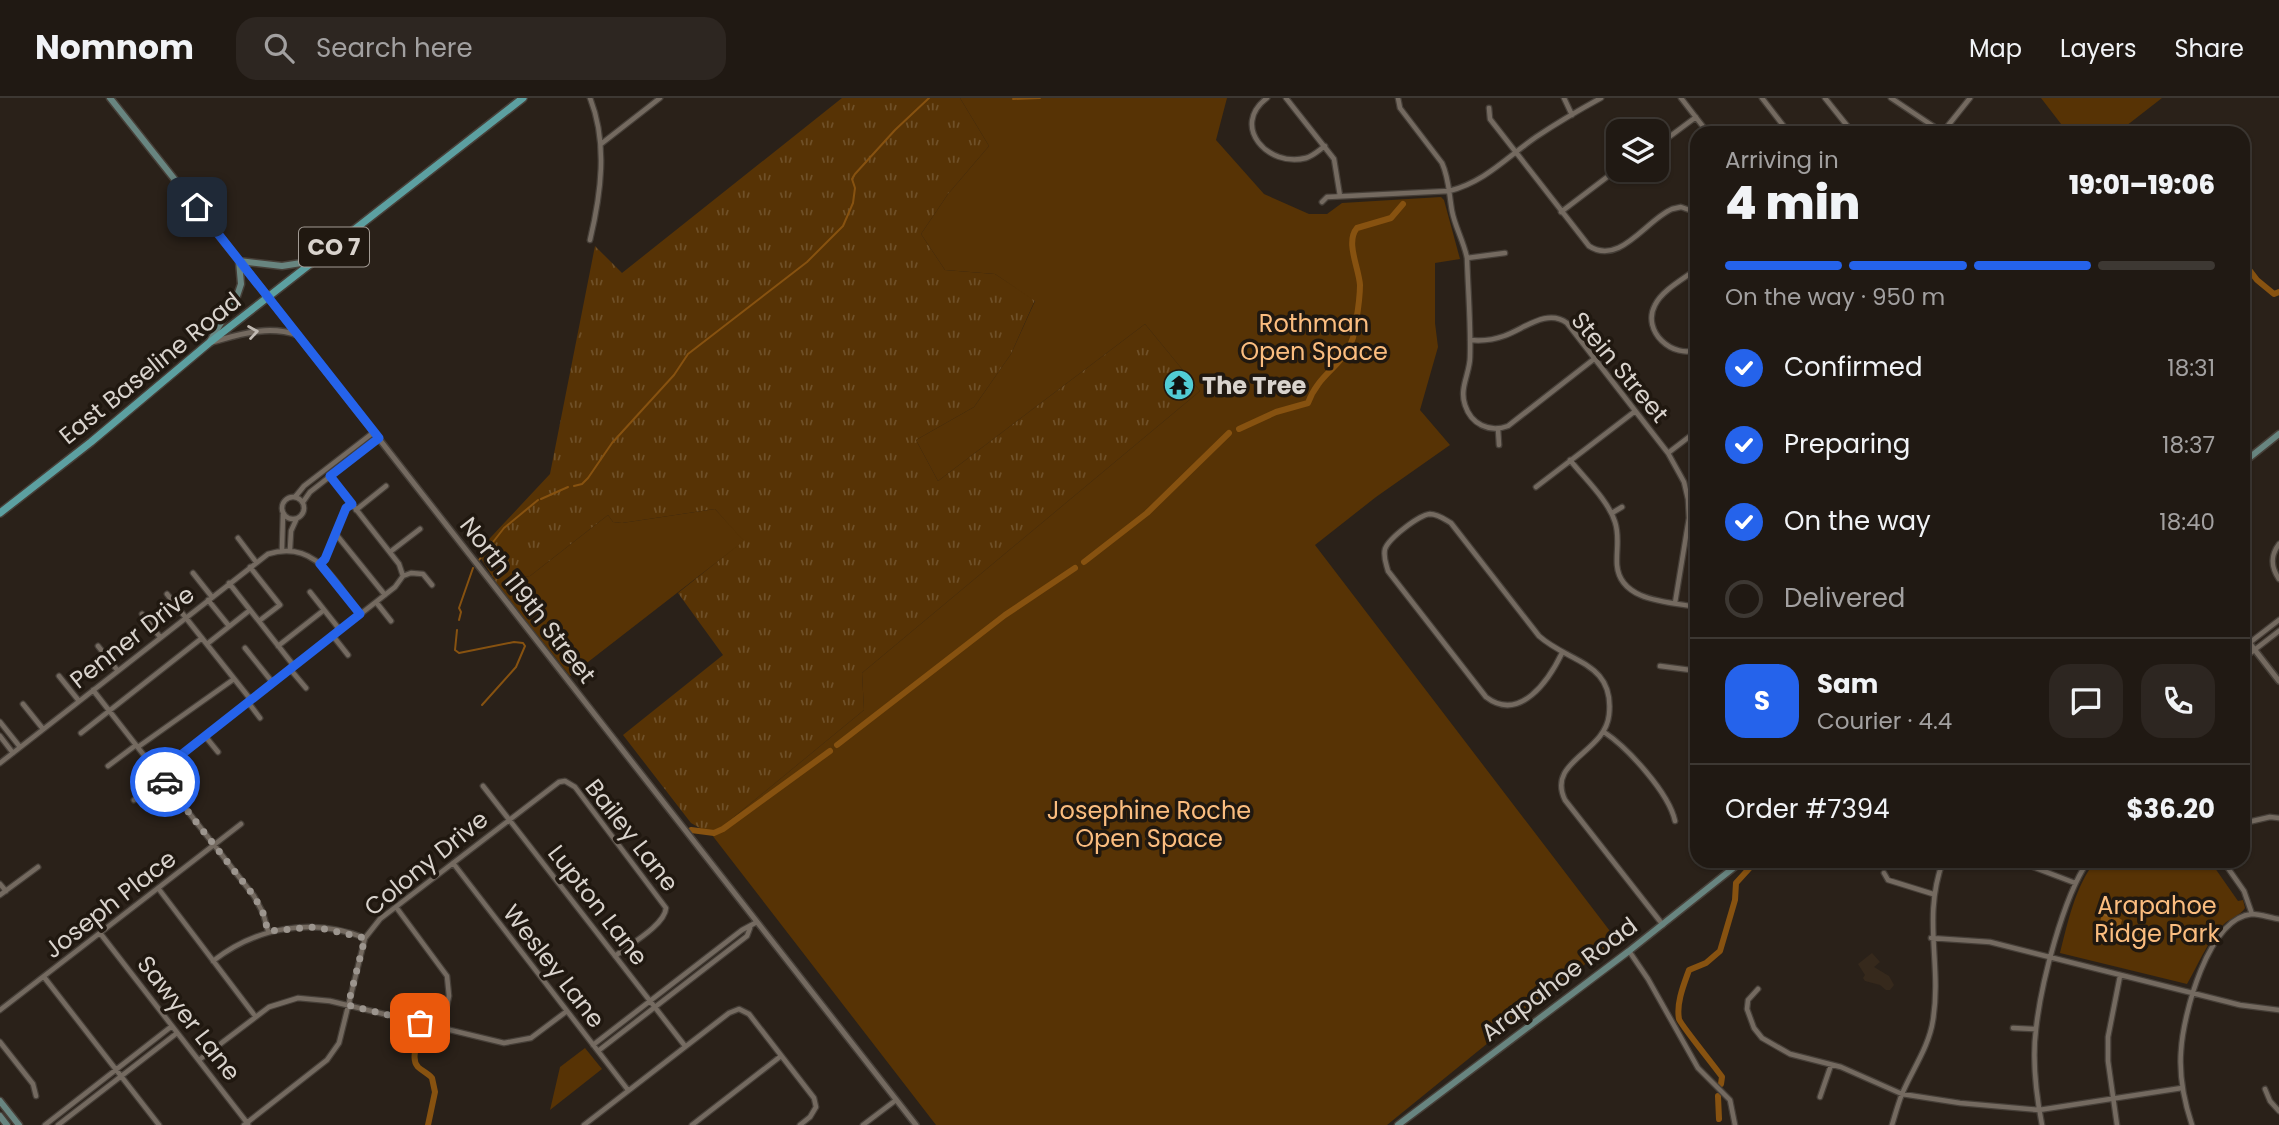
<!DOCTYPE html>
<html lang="en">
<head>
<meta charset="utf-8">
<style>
	:root { --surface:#201913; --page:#2d2621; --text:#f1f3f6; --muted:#a2a0a0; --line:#3d3833; --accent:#2563eb }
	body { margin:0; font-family:Poppins,sans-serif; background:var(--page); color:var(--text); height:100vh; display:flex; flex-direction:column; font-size:26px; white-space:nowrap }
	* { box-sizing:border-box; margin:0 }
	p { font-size:23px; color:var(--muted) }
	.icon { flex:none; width:38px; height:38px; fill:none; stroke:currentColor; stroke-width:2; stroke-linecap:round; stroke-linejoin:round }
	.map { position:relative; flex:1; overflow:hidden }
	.panel { position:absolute; left:1690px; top:28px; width:560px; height:742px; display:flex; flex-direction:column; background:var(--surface); border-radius:21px; box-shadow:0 2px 5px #0004,0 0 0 2px var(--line) }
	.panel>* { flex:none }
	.controls { position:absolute; left:1606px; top:21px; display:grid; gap:14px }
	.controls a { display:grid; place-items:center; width:63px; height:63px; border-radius:14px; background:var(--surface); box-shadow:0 2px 5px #0004,0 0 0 2px var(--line); font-size:35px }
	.pin { position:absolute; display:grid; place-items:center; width:60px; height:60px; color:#fff; margin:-30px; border-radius:14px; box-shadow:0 4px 10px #0006 }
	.courier { position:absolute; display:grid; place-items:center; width:70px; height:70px; margin:-35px; border:5px solid #2563eb; border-radius:50%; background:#fff; color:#222; box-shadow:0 2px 9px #0007 }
	.overview em { font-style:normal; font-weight:800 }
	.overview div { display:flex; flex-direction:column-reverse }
	.overview { display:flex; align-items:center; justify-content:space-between; height:119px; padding:0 35px }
	h1 { font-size:46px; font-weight:800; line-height:52px }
	.bar { display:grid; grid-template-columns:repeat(4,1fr); gap:10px 7px; align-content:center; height:84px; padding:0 35px }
	.bar i { height:9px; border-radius:5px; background:var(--line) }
	.bar .selected { background:var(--accent) }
	.bar p { grid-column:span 4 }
	.line { display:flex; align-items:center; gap:18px; padding:0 35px; border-top:2px solid var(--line) }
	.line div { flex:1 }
	.round { display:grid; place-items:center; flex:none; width:74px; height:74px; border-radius:21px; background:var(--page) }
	ol { padding:0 35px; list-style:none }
	li { display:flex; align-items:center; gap:21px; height:77px }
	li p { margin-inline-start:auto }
	li .icon { padding:7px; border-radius:50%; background:var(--accent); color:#fff; stroke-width:4 }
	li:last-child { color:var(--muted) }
	li i { width:38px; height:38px; border:4px solid var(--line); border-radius:50% }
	header { display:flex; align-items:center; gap:42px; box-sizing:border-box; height:98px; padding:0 35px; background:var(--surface); border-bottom:2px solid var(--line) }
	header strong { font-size:33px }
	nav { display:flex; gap:38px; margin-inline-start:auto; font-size:24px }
	.search { width:490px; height:63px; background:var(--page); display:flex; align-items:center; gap:18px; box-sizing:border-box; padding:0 24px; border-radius:21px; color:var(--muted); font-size:26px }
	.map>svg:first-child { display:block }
	.built { fill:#36291c }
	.grass { fill:url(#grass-tufts) }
	.park { fill:#573305 }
	.water { fill:url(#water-ripples) }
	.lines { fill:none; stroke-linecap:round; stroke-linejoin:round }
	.stream { stroke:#875210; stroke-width:2 }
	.canal { stroke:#875210; stroke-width:6 }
	.minor-casing { stroke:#463f38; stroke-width:7 }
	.tertiary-casing { stroke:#463f38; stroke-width:8 }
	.secondary-casing { stroke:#463f38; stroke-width:9 }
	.primary-casing { stroke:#463f38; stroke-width:10 }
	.minor { stroke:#746a60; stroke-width:4.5 }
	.tertiary { stroke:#746a60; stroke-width:5 }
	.secondary { stroke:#688580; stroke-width:6 }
	.primary { stroke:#5ca0a1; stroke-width:7 }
	.oneway { stroke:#c0b9b2 }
	.done { stroke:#9c958e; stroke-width:7; stroke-dasharray:0 12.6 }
	.route { stroke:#2563eb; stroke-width:9 }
	.labels { text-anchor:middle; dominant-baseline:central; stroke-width:7; stroke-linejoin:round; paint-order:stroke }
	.shield { fill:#201810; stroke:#a29b94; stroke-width:2 }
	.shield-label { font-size:23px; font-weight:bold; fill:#d9d3cd }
	.park-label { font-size:24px; fill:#fbbd7f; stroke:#201810 }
	.street-label { font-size:24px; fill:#d9d3cd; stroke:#201810 }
	.poi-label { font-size:24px; font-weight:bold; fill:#d9d3cd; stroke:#201810; text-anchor:start }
</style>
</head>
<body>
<header>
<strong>Nomnom</strong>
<div class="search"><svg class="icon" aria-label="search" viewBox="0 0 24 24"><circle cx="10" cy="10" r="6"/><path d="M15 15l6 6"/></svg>Search here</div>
<nav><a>Map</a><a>Layers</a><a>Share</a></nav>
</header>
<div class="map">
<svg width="2279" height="1027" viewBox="0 0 2279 1027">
	<defs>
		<pattern id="grass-tufts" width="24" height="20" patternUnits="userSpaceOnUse" patternTransform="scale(1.75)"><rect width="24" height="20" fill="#573305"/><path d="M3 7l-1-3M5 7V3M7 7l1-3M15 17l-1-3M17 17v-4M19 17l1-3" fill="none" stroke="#6f5028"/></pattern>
		<pattern id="water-ripples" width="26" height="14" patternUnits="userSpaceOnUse" patternTransform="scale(1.75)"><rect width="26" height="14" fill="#875210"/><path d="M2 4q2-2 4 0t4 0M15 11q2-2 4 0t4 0" fill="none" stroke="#976a32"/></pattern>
	</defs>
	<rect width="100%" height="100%" fill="#2a2119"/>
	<path class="built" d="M1872,855L1880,864L1874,869L1889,878L1894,887L1890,892H1886L1880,887L1865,883L1863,880L1865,877L1858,866Z"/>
	<path class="grass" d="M842,0H960L989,48L948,96L921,136L945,172L995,176L1035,202L1011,256L974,309L916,342L938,383L1145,226L1200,293L862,575L864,612L712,737L691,725L623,637L723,557L678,495L743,443L715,411L622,425L613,424L608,417L530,478L508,482L499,489L477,454L550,376L595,148L622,175Z"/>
	<path class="park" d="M960,0H1227L1216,42L1264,96L1309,116H1327L1342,105L1441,99L1444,102L1460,161L1435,165V225L1438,249L1420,312L1450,347L1376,399L1315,447L1616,841L1387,1027H936L712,737L864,612L862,575L1200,293L1145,226L938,383L916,342L974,309L1011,256L1035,203L995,176L945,172L921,136L948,96L989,48Z
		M2041,0H2162L2117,35H2068Z
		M715,411L744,443L570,578L499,489L508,482L530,478L608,417L613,424L622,425Z
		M2095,763H2210L2238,803L2243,802L2245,810C2240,818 2230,820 2223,827C2207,844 2198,867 2187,886L2060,855C2068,823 2075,790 2095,763Z
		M585,950L602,971L550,1012L560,969Z"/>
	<path class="water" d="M2102,816L2114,817L2122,822L2119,832C2113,836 2104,834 2099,828Z"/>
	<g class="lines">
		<path class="stream" d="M1013,1L1040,0
			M574,388L582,386L588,380L612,345L674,277L688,256L807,164L843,128L853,105L855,90L852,81L855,76L895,32L929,0
			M541,401L568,389
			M479,462L504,430L538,402
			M459,522L461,514L459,510L473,470
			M457,532L455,552L459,555L514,544L523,545L525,548L516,569L482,607"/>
		<path class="canal" d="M2244,165L2257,182L2274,196L2279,194
			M1239,331L1276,314L1308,305C1321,269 1352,268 1356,224C1358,212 1360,199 1360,187C1359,170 1345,144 1357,130L1391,120L1403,106
			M1084,464L1147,415L1229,335
			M837,647L1005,517L1075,470
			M691,732L714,735L723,731L830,653
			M421,940C416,947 411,961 418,969C422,973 428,975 432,980L435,994L428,1027
			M1721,986L1722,979C1716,970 1680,926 1679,921C1676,905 1684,886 1689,872L1706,865L1720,853L1735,802L1736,785L1756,763
			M1718,998L1719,1021"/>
		<g class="minor-casing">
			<path id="minor" d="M590,0C608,45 601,96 590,142
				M1267,0C1230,28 1268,70 1306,60C1313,58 1319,52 1325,48
				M1286,0L1334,61L1340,98
				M1398,0L1400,10L1442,65C1449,80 1449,96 1452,113C1455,129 1464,144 1467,160C1468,193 1471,226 1470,259C1470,275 1459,290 1465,307C1471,326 1489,335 1508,328L1594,261
				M1564,0L1572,17
				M1681,0L1708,35
				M1762,0L1789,35
				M1825,0L1853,35
				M1891,0L1942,34
				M1489,10L1490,21L1589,148C1620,168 1646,122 1672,111L1681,109L1698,115
				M1942,35L1970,0
				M601,46L660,0
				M1657,48L1696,19
				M1322,104L1327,99L1449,93C1485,84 1507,59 1536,39C1557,25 1579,12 1601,0
				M1561,114L1619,70
				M1467,160L1505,155
				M1698,170C1685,180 1662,192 1655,207C1641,233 1673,262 1698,251
				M1470,242C1481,243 1493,242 1504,238C1524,231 1547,210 1567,225L1668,355L1684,384L1688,401L1689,420L1675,505
				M1498,331L1499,347
				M1668,355L1698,332
				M1570,362C1585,381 1608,402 1615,424C1620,439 1616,452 1617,467C1620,504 1670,504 1698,509
				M330,378L399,466L403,478
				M1536,389L1634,314
				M282 410a11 11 0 1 1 22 0a11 11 0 1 1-22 0Z
				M295,399L304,388L374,334
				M303,404L310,394L379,340
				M356,412L386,388
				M1612,415L1622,409
				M335,435L385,497
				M238,440L256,464
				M2279,446C2270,458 2271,469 2279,481
				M282,451L283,416
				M290,451L291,433L296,422
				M390,454L420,431
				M320,466L325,461L346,410L352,406
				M250,469L280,507L259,523
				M193,475L212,499
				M403,478L411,475L423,476L432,487
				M229,485L294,568
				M310,494L340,532
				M167,496L251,602
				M208,502L229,528
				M376,504L391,523
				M142,516L160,539
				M333,538L348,557
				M207,546L250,512
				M98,548L118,573
				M278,548L324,512
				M2244,549L2279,522
				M245,550L273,585
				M1562,555C1549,582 1520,625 1486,599L1388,473C1386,465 1383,459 1385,451C1389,440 1419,417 1430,416C1438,416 1444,421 1451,425L1539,538C1569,565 1615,564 1609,617C1605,655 1546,663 1565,702L1663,827
				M2244,560L2279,533
				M1660,568L1698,573
				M290,571L306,590
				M59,578L79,603
				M93,592L254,798L263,815L268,833
				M248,604L260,620
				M23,606L43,631
				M0,624L20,649
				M1604,634C1628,650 1669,695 1675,723
				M81,635L202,540
				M0,638L13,655
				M205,638L218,654
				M2244,639H2245
				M138,649L234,581
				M0,665L268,456C316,441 335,484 360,516
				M108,668L136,647
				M158,675L395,489L403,478
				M483,688L685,948
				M134,702L162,680
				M2244,725L2270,719L2279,720
				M2223,763L2244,793L2252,816
				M453,765L628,992
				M2028,767L2075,785
				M1884,775L1888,782L1933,796
				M0,786L6,793
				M158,790L255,918
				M0,797L38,769
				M396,809L447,878L449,898L442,930
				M100,835L248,1026
				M1931,840L1990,844L2240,907L2279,912
				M1629,853L1648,881L1698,970L1730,1002L1735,1027
				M213,863C257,829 312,819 365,840
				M44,879L159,1027
				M1758,891L1748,902L1747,911L1754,930L1762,940L1790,956L1841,969L1902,996L1960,1005L2039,1012L2182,990
				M0,912L241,726
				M2013,930L2036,931
				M0,944L33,986L36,998
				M593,947L742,832L757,824
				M598,953L747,838L750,830
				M199,962L269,909L298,900L330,903L504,945L531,940L567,913
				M2265,991L2270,1003L2279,1013
				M1820,999L1831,967
				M45,1027L172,928
				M58,1027L177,935
				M244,1027L327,962L339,945L365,840L380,821L559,684L565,683L575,689L666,810C665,827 629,847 615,858
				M584,1027L729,915L739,911L749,916L814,1000L816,1009L810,1019L800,1027
				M692,1027L781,958
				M863,1027L896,1002
				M1892,1027C1895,1017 1898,1006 1902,996C1912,972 1929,949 1933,922C1942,866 1922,820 1943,763
				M2042,1027C2036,996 2032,962 2036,931C2041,885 2063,800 2088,763
				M2117,1027L2108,963V939L2120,878
				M2192,1027C2184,1003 2179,978 2181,953C2183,917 2208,820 2252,816C2260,816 2271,820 2279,821"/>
		</g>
		<g class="tertiary-casing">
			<path id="tertiary" d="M268,199L916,1027
				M212,244C242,236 267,227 298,237
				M2244,538L2279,583"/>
		</g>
		<g class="secondary-casing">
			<path id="secondary" d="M110,0L268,199
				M210,243L237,198L241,186L239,163L282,168L314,163
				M2244,364L2279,336
				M0,1003L19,1027
				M0,1018L7,1027
				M1398,1027L1629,853L1742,763"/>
		</g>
		<g class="primary-casing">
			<path id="primary" d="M0,415L91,344L209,245L523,0"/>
		</g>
		<use href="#minor" class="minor"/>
		<use href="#tertiary" class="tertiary"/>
		<use href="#secondary" class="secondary"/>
		<use href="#primary" class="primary"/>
	</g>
	<defs><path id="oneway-chevron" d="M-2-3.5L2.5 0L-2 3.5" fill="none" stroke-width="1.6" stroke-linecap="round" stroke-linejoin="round" transform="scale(1.75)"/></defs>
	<use class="oneway" href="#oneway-chevron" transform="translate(253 234) rotate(-9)"/>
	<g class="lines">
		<path class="done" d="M165,684L254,798L263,815L268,833L316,829L365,840L348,907L420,925"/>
		<path class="route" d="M165,684L158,675L360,516L320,466L325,461L346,410L352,406L330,378L379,340L197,109"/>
	</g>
	<defs>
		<g id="temple-disc" transform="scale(1.575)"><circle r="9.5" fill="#51ccd5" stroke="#201810"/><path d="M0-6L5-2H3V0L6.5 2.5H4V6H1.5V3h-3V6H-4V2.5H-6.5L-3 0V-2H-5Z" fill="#111"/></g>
	</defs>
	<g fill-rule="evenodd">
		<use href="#temple-disc" x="1179" y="287"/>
	</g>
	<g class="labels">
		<rect class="shield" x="299" y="129.5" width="70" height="39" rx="5"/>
		<g class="shield-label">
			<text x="334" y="149">CO 7</text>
		</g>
		<g class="park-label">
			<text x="1314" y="225">Rothman<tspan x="1314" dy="28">Open Space</tspan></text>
			<text x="1149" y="712">Josephine Roche<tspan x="1149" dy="28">Open Space</tspan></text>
			<text x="2157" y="807">Arapahoe<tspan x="2157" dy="28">Ridge Park</tspan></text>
		</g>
		<g class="street-label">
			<text transform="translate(1620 269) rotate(50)">Stein Street</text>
			<text transform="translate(150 270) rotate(-39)">East Baseline Road</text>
			<text transform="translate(528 502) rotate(52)">North 119th Street</text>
			<text transform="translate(132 539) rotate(-38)">Penner Drive</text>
			<text transform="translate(632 737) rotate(52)">Bailey Lane</text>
			<text transform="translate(426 765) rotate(-39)">Colony Drive</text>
			<text transform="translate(110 806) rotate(-38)">Joseph Place</text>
			<text transform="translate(598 807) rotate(52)">Lupton Lane</text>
			<text transform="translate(554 868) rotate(52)">Wesley Lane</text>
			<text transform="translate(1559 881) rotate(-37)">Arapahoe Road</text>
			<text transform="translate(189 920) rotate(52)">Sawyer Lane</text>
		</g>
		<g class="poi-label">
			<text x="1202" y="287">The Tree</text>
		</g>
	</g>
</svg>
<div class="controls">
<a><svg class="icon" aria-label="layers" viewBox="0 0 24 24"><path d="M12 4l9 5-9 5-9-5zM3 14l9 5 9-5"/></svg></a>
</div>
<div class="pin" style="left:420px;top:925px;background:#ea580c"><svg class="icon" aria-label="bag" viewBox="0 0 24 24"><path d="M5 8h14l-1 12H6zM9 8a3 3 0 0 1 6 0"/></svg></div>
<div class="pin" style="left:197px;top:109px;background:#1f2937"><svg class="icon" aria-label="home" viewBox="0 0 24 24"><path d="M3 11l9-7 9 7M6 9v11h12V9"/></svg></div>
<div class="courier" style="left:165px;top:684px"><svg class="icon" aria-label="car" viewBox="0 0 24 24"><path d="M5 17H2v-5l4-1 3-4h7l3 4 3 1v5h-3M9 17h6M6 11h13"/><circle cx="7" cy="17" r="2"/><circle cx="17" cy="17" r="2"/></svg></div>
<section class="panel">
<div class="overview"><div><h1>4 min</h1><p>Arriving in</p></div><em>19:01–19:06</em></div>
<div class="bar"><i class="selected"></i><i class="selected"></i><i class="selected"></i><i></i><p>On the way · 950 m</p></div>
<ol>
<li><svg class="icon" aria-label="check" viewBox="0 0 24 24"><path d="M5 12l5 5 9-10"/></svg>Confirmed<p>18:31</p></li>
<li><svg class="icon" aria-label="check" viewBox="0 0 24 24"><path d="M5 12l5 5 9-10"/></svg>Preparing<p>18:37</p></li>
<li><svg class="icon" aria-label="check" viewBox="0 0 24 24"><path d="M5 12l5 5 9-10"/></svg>On the way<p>18:40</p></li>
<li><i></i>Delivered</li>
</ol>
<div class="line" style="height:126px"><b class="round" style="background:var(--accent);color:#fff">S</b><div><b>Sam</b><p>Courier · 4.4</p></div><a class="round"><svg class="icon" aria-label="chat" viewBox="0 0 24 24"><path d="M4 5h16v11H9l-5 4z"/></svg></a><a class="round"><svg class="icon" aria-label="phone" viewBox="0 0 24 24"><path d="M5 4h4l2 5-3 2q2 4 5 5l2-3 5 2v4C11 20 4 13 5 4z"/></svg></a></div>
<div class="line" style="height:91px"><div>Order #7394</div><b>$36.20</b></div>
</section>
</div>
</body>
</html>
